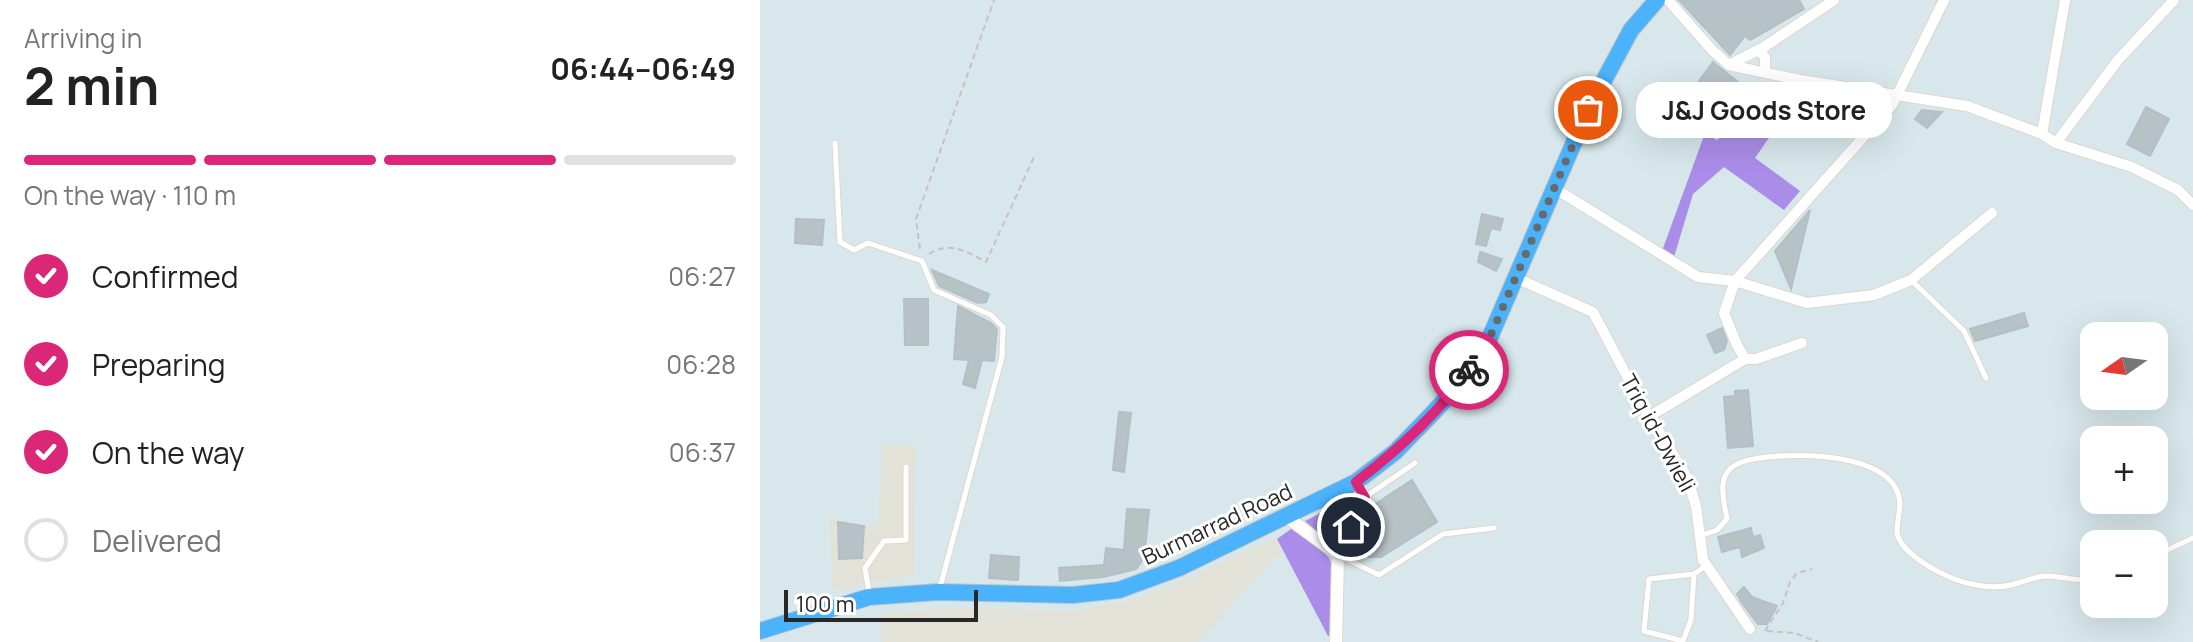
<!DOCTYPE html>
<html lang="en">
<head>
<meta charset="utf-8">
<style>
	:root { --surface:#fff; --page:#f2f2f2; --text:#222; --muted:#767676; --line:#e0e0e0; --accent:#db2777 }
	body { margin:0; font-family:Manrope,sans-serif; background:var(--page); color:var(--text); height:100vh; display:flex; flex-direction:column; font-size:30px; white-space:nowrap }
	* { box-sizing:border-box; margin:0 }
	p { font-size:26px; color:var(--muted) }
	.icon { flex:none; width:44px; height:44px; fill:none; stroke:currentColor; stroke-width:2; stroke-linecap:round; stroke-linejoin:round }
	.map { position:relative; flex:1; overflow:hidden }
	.details { display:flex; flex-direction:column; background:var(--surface); width:760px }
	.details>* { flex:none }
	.needle { width:52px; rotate:256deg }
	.controls { position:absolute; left:1320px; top:322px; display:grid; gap:16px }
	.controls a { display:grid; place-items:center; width:88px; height:88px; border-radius:16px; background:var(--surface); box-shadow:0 8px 32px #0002; font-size:40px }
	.scale { position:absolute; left:24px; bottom:20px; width:194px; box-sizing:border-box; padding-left:8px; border:4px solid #272727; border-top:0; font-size:22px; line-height:28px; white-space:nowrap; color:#272727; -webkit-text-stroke:6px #fff; paint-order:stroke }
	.pin { position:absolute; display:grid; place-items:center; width:68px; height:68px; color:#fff; margin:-34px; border:4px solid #fff; border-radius:50%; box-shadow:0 2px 8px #0007 }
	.courier { position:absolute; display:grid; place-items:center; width:80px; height:80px; margin:-40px; border:6px solid #db2777; border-radius:50%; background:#fff; color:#222; box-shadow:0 2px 10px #0007 }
	.bubble { position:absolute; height:56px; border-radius:24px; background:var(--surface); box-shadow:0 8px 32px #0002; font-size:26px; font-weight:700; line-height:56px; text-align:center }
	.head em { font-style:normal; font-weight:700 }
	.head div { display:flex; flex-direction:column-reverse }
	.head { display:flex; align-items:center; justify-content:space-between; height:136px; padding:0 24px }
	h1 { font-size:52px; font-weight:700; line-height:60px }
	.bar { display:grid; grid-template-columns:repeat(4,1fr); gap:12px 8px; align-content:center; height:96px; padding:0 24px }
	.bar i { height:10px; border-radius:6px; background:var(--line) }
	.bar .current { background:var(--accent) }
	.bar p { grid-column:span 4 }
	ol { padding:0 24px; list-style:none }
	li { display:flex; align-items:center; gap:24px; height:88px }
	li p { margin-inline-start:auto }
	li .icon { padding:8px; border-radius:50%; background:var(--accent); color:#fff; stroke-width:4 }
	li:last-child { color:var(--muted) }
	li i { width:44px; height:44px; border:4px solid var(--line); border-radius:50% }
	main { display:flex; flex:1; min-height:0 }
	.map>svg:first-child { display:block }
	.industrial { fill:#e3e2d8 }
	.green { fill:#aa8de8 }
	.building { fill:#b7c2c6; stroke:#b1c0c6; stroke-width:2 }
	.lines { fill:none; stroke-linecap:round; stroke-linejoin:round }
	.service-casing { stroke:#e2d6cc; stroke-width:7 }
	.minor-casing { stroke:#e2d6cc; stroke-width:12 }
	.tertiary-casing { stroke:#e2d6cc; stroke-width:14 }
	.primary-casing { stroke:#c3c3c3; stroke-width:18 }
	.path { stroke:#c3c3c3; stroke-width:2; stroke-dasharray:6 4; stroke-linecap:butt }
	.service { stroke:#fff; stroke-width:5 }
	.minor { stroke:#fff; stroke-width:10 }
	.tertiary { stroke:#fff; stroke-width:12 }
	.primary { stroke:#4bb2fc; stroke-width:16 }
	.done { stroke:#656a6c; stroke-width:8; stroke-dasharray:0 14.4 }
	.route { stroke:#db2777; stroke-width:10 }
	.labels { text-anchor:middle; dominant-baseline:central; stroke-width:6; stroke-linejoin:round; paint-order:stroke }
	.street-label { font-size:22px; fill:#272727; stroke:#fff }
</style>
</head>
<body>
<main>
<section class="details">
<div class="head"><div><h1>2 min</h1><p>Arriving in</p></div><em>06:44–06:49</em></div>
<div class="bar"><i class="current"></i><i class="current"></i><i class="current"></i><i></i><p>On the way · 110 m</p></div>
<ol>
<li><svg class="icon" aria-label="check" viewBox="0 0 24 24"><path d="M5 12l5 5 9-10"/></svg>Confirmed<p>06:27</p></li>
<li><svg class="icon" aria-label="check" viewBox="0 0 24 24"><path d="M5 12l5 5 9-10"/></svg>Preparing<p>06:28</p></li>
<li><svg class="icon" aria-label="check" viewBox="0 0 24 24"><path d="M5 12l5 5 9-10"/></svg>On the way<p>06:37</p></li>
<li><i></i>Delivered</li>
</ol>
</section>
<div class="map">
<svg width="1433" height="642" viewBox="0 0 1433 642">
	<rect width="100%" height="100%" fill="#d7e7eb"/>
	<path class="industrial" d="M122,445L156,446L154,576L117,583L114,579L100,581L98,586L73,591L69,517L104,526H118Z
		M517,537L524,549L437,642H122L119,615L146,610L213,607L309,611L382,598Z"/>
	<path class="green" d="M984,108L1013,132L995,158L1040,191L1024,210L964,167L933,194L914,257L902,251L945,133L957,140Z
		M588,499L594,509L573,545L545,521Z
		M531,529C542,537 560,546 568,557C579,574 572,616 570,635L568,636L517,539Z"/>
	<path class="building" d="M919,0H1039L1044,9L990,40L985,36L970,55Z
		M953,62L978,82L953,118L946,113L939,121L928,114L945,91L943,90L946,87L939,81Z
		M1386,107L1409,119L1390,156L1367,144Z
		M1162,110L1182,112L1167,128L1155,119Z
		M1050,210L1031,289L1015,251Z
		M722,214L743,219L740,230L731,228L726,246L716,244Z
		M36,219L64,220L62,245L35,243Z
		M720,252L742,259L736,271L718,262Z
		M172,270L229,294L226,302L218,303L179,286Z
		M144,299H168V345H145Z
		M198,306L231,323L237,329L234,361L222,360L215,388L203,384L209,360L194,359Z
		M1264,313L1268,326L1215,341L1210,329Z
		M962,328L967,341L964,350L955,353L947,335Z
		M988,390L993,446L968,448L964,397L975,396V391Z
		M359,412L371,413L364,472L353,470Z
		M652,480L677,522L621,557H609L596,538L611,507Z
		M367,509L389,510L384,558L376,569L343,577L300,581L299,568L344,565L346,548L364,550Z
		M78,522L104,526L102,558L79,559Z
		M991,528L993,537L1000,535L1004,548L982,557L980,547L962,552L958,537Z
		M231,555L259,557L258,580L229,578Z
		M984,587L992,597L1017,606L1007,624H998L982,603L977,594Z"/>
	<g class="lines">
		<g class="service-casing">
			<path id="service" d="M75,143L80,242L94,250L108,243L162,261L174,290L231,315L243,327L242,357L179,591
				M1152,281L1204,331L1226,378
				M605,497L655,463
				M940,536L957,530L967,519C963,497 955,471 982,462C1017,451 1117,450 1136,489C1144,504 1137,516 1137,531C1138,550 1170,568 1185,575C1204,584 1230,590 1251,585C1262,583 1274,576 1286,576C1304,576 1316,583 1334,577
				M580,556L619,575L683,534L734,528
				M1394,556L1433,538
				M934,574L931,620L923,641L884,631L889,579L934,574L946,566
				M109,592L105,568L124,541L146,540V467"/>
		</g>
		<g class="minor-casing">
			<path id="minor" d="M908,0L952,50L969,65L1040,80L1207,106L1282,134L1296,143L1372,167L1418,190L1433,205
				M998,50L1005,57V73
				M969,65L1004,47L1074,0
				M1282,134L1305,0
				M1296,143L1358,60L1414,0
				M794,188L938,277L975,281L1047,303L1114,295L1151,280L1232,213
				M756,278L833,312L880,401L927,477L936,506L943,560L990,629
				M985,359L977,345L964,313L975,281L1132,105L1184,0
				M890,416L985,359H996L1042,343"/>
		</g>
		<g class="tertiary-casing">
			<path id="tertiary" d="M527,517L578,555
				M576,642L578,555L605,498L596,482"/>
		</g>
		<g class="primary-casing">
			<path id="primary" d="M0,631L109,597L178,592L313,595L359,590L419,568L596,482L635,452L671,415L695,389L727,344L828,110L871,30L897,0"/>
		</g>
		<path class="path" d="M160,249L156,219L234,0
			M169,254C190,241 206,251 226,262L274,157
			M1005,631L1023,603L1030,582L1037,573L1052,569
			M1007,631L1035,633L1058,642"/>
		<use href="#service" class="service"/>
		<use href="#minor" class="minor"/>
		<use href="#tertiary" class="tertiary"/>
		<use href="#primary" class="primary"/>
	</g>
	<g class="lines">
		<path class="done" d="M709,370L727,344L828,110"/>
		<path class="route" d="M591,527L605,498L596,482C638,450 678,414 709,370"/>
	</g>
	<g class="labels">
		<g class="street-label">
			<text transform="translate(898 433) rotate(61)">Triq id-Dwieli</text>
			<text transform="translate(457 524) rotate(-25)">Burmarrad Road</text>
		</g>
	</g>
</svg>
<div class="controls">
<a><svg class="needle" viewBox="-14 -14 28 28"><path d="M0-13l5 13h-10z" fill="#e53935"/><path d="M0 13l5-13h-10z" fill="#767676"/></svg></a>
<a>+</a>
<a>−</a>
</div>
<div class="scale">100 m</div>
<div class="pin" style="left:828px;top:110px;background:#ea580c"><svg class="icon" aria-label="bag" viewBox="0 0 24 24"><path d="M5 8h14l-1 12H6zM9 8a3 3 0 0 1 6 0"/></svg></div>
<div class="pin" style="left:591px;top:527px;background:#1f2937"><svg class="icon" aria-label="home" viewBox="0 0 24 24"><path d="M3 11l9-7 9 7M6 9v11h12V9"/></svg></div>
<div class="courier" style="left:709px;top:370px"><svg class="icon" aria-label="bike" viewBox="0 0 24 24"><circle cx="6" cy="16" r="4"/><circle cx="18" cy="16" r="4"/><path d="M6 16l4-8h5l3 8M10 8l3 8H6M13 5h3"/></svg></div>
<div class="bubble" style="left:876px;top:82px;width:256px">J&amp;J Goods Store</div>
</div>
</main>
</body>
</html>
